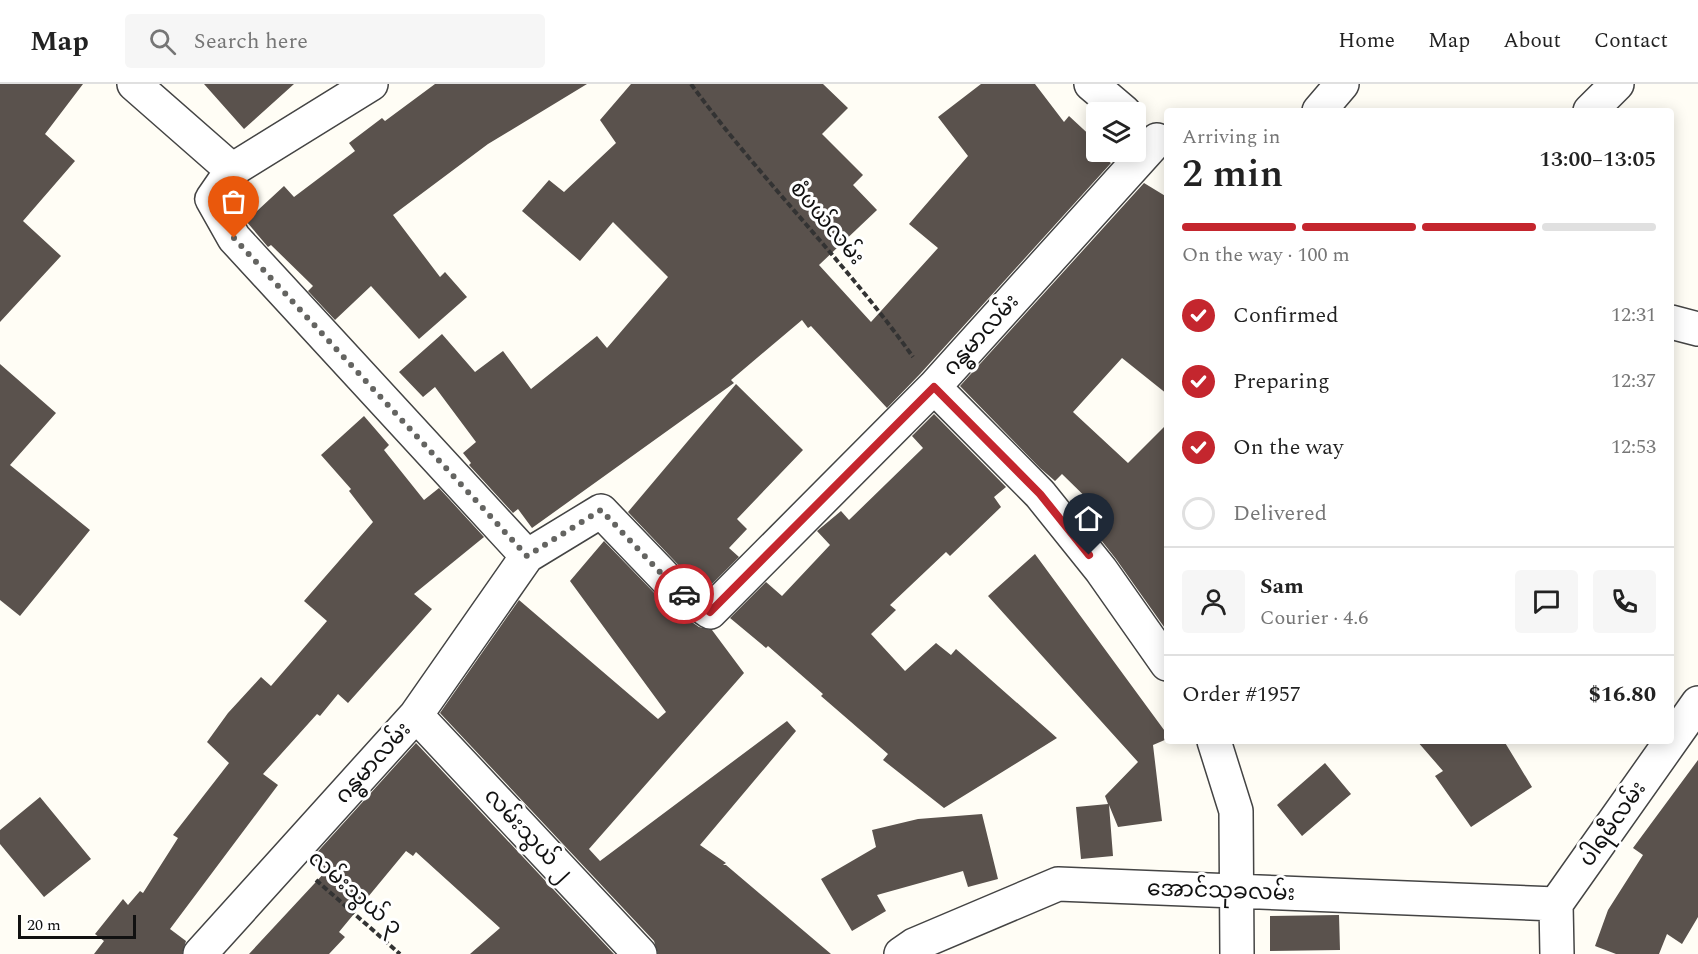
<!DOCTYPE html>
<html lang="en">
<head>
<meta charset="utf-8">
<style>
	:root { --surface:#fff; --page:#f6f6f6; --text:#222; --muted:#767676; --line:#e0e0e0; --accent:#c4262e }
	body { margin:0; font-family:Spectral,"Noto Sans Myanmar",serif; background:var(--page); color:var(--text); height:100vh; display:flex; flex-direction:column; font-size:22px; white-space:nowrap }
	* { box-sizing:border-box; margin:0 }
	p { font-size:20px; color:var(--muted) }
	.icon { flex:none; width:33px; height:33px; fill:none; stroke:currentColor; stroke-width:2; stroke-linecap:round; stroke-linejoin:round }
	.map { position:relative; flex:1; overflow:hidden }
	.panel { position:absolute; left:1164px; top:24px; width:510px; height:636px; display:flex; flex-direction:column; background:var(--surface); border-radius:6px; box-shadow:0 3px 15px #0003 }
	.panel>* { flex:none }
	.fabs { position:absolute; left:1086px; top:18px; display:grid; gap:12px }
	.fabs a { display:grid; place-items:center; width:60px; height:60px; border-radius:6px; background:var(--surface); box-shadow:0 3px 15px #0003; font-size:30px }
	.scale { position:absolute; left:18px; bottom:15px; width:118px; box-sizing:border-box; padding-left:6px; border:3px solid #111; border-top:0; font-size:16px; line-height:21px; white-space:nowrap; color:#111; -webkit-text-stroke:4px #fff; paint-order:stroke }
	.pin { position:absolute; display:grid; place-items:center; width:51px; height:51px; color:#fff; margin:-62px -26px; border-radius:50% 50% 50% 0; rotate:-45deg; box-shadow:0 0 6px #0007 }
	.pin .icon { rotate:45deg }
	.courier { position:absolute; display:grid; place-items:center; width:60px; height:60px; margin:-30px; border:4px solid #c4262e; border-radius:50%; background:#fff; color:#222; box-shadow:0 2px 8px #0007 }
	.overview em { font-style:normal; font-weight:600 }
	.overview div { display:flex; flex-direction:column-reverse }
	.overview { display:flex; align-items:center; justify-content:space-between; height:102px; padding:0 18px }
	h1 { font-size:39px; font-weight:600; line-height:45px }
	.bar { display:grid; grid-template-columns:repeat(4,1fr); gap:9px 6px; align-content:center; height:72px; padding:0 18px }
	.bar i { height:8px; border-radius:4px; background:var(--line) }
	.bar .selected { background:var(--accent) }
	.bar p { grid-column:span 4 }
	.line { display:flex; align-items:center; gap:15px; padding:0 18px; border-top:2px solid var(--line) }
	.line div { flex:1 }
	.round { display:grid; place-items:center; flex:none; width:63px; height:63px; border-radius:6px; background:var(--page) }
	ol { padding:0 18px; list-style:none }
	li { display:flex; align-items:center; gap:18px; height:66px }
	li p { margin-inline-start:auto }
	li .icon { padding:6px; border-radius:50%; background:var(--accent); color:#fff; stroke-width:4 }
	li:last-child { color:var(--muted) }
	li i { width:33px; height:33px; border:3px solid var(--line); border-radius:50% }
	header { display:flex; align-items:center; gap:36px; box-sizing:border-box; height:84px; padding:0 30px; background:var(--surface); border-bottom:2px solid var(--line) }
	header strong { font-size:28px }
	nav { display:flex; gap:33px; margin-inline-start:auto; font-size:21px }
	.search { width:420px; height:54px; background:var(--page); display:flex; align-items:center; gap:15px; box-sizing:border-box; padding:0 21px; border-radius:6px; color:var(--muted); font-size:22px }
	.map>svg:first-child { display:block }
	.building { fill:#5a524d }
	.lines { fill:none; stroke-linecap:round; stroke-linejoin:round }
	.minor-casing { stroke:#444; stroke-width:36 }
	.path { stroke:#333; stroke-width:4; stroke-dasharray:6 3; stroke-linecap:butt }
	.minor { stroke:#fff; stroke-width:33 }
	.done { stroke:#646461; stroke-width:6; stroke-dasharray:0 10.8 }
	.route { stroke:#c4262e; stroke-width:8 }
	.labels { text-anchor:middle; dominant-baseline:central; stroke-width:6; stroke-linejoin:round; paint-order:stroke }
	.street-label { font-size:22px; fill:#111; stroke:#fff }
</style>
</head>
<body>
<header>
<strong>Map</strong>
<div class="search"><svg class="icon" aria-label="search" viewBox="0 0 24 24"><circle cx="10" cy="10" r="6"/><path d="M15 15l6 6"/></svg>Search here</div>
<nav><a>Home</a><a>Map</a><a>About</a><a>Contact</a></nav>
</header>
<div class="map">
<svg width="1698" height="870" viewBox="0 0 1698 870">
	<rect width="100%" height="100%" fill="#fffdf5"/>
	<path class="building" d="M0,0H83L45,50L75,77L23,137L61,172L0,238Z
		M204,0H294L244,45Z
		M435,0H587L488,60L393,131L440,193L445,188L467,213L419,255L371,202L335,236L308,207L313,202L271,161L268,163L246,137L284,102L294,113L355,67L349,59L382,34L385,37Z
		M631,0H823L848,24L822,50L863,91L853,101L877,126L819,181L871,238L938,164L909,140L968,72L938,33L981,0H1035L1064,38L1069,32L1096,57V68H1106L1101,72L1111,79L920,290L887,324L811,242L808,244L802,236L731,296L734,299L532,444L518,425L513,429L469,381L471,379L463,369L476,358L435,303L423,313L399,288L442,250L475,288L503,267L531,305L597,252L607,264L668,193L613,138L580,177L522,127L549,96L564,108L616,59L600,36Z
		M1144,99L1167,113V310L1122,274L1073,328L1128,379L1167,340V547L1116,475L1094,447L1107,434L1062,390L1055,397L1040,384L960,302Z
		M0,280L56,329L10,381L90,446L20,532L0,516Z
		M736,300L803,366L737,435L747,445L729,464L739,473L708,504L687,490L628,428Z
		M934,330L1006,403L994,413L1001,423L950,472L946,468L890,521L896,526L871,550L905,587L936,559L951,571L956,565L1057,654L944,724L883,676L888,670L821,612L823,610L768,562L766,564L730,534L766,498L782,512L830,461L817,447L841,427L849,436L923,364L912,352Z
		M364,332L389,361L384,366L424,416L439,404L484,453L414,510L432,525L348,619L338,610L320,632L317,630L263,690L278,701L170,845L186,857L182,870H94L104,857L95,850L123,815L128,821L140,807L143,809L178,754L173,751L229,679L207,658L228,629L261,593L271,602L327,537L304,517L373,438L349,407L351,405L321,371Z
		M604,457L664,519L699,543L712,546L744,589L589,765L600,777L787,637L796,647L700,761L726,779L723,781H726L831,870H658L654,857L440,629L519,516L658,635L666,628L570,497Z
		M1035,470L1167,650V655L1153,661L1162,737L1118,743L1109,721L1113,772L1081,775L1076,723L1108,720L1105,712L1138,678L988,512Z
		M1417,657H1504L1532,703L1471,743L1435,692L1443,687Z
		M416,659L614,870H470L500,844L416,768L413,772L406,767L339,848L345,853L329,870H249L327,786L312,774Z
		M1698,676V833L1682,860L1667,850L1659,870H1616L1595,862L1608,826L1643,771L1633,764Z
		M1325,679L1351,710L1302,752L1277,721Z
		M40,713L91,775L44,813L0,760V746Z
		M982,730L998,795L968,803L963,787L877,811L886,827L852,847L821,795L876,763L872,746L918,735Z
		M1339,831L1340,866L1270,867V832Z"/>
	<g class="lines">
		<g class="minor-casing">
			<path id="minor" d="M134,0L232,86L371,0
				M1091,0L1124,28
				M1319,27L1342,0
				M1590,27L1617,0
				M232,86L212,115L234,154L527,472
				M1671,238L1698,245
				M934,303L1040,410L1101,486L1167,580
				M416,631L640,870
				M1214,657L1236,727L1237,870
				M200,870L416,631L527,472L601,427L675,504L710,528L934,303L1157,56
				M901,870L914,861L1058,800L1556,820
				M1557,870L1556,820L1698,619"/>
		</g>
		<path class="path" d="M691,0C760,95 845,177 913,273
			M316,796L400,870"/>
		<use href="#minor" class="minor"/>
	</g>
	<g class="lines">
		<path class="done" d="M234,154L527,472L601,426L675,504L684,510"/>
		<path class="route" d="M684,510L710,528L934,303L1040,410L1089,471"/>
	</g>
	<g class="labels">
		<g class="street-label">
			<text transform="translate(827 139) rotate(50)">စံပယ်လမ်း</text>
			<text transform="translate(981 251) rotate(-48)">ဂန္ဓမာလမ်း</text>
			<text transform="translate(373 679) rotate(-48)">ဂန္ဓမာလမ်း</text>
			<text transform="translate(1613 740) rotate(-55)">ပါရမီလမ်း</text>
			<text transform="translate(528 751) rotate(47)">လမ်းသွယ် ၂</text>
			<text transform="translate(1221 807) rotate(2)">အောင်သုခလမ်း</text>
			<text transform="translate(355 809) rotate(41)">လမ်းသွယ် ၃</text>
		</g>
	</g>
</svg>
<div class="fabs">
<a><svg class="icon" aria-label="layers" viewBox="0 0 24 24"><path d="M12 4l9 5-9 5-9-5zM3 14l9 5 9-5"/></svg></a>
</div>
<div class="scale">20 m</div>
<div class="pin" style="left:234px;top:154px;background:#ea580c"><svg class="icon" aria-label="bag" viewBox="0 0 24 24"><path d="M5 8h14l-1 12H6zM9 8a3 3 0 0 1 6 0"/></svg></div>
<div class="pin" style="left:1089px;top:471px;background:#1f2937"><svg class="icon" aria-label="home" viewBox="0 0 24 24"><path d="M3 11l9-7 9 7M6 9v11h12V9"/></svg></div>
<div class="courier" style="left:684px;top:510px"><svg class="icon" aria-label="car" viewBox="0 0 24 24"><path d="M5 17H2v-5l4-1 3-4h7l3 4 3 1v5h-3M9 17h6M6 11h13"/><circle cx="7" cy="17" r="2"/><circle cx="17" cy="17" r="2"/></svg></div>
<section class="panel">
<div class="overview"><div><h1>2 min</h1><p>Arriving in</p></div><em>13:00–13:05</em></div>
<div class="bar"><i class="selected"></i><i class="selected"></i><i class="selected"></i><i></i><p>On the way · 100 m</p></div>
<ol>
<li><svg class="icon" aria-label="check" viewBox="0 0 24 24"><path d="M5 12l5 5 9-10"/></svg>Confirmed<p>12:31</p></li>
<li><svg class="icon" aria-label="check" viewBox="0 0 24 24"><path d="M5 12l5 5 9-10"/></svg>Preparing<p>12:37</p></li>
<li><svg class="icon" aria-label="check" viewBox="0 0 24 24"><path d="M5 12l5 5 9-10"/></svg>On the way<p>12:53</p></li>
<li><i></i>Delivered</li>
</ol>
<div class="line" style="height:108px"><a class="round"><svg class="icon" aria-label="person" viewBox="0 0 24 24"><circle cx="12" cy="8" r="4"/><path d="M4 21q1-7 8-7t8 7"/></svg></a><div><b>Sam</b><p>Courier · 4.6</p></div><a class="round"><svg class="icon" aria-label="chat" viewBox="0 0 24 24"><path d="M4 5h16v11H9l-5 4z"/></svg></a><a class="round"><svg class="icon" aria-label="phone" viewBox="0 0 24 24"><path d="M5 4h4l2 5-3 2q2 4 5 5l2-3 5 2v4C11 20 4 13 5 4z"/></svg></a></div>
<div class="line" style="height:78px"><div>Order #1957</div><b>$16.80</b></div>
</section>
</div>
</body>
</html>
